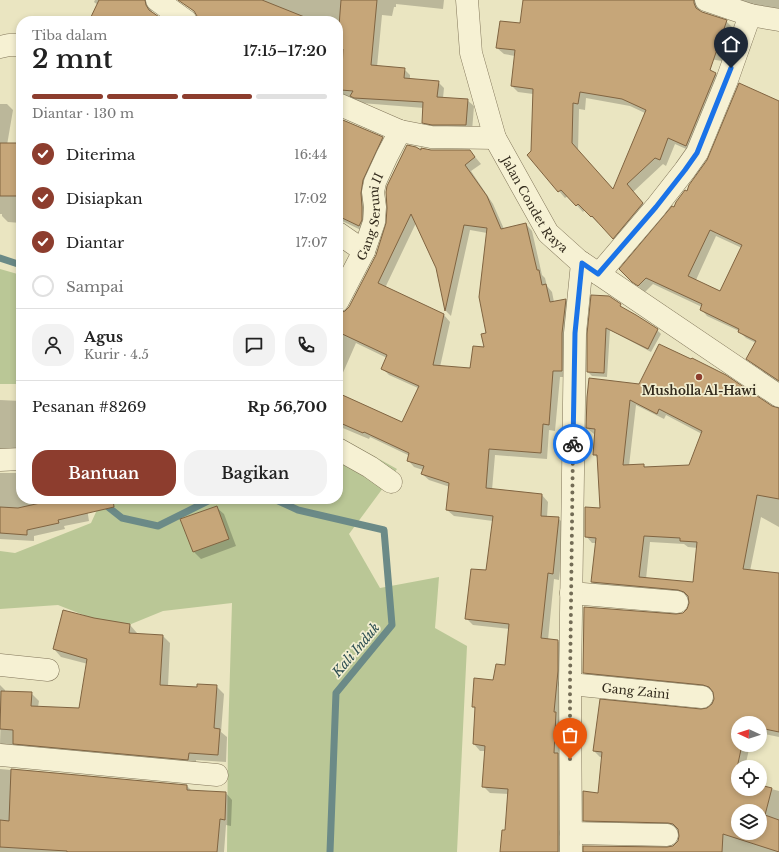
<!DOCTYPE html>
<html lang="id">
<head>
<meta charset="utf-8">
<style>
	:root { --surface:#fff; --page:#f2f2f2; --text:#222; --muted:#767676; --line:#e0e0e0; --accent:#8d3d2e }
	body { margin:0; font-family:"Libre Baskerville",serif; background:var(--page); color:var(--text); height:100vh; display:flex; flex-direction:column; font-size:15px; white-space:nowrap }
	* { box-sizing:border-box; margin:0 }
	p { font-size:13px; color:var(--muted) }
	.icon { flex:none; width:22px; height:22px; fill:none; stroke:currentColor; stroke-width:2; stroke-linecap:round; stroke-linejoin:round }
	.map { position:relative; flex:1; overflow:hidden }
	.details { position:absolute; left:16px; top:16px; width:327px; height:488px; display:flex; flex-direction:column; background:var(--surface); border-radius:16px; box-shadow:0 2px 6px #0003 }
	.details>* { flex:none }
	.needle { width:26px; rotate:273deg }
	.fabs { position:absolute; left:731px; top:716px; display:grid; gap:8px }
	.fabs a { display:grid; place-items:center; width:36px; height:36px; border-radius:50%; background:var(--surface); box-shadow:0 2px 6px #0003; font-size:20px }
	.pin { position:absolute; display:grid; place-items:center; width:34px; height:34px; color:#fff; margin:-41px -17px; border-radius:50% 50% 50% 0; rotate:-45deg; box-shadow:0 0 4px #0007 }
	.pin .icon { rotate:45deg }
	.courier { position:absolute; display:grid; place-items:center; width:40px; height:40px; margin:-20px; border:3px solid #1a73e8; border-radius:50%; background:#fff; color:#222; box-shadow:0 1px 5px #0007 }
	.summary em { font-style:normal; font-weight:600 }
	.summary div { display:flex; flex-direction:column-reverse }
	.summary { display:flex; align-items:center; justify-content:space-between; height:68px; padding:0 16px }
	h1 { font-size:26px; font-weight:600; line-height:30px }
	.bar { display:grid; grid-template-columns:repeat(4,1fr); gap:6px 4px; align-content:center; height:48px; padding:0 16px }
	.bar i { height:5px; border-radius:3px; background:var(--line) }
	.bar .current { background:var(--accent) }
	.bar p { grid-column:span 4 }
	.line { display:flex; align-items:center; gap:10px; padding:0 16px; border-top:1px solid var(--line) }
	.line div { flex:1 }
	.round { display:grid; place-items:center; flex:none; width:42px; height:42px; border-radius:16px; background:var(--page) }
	ol { padding:0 16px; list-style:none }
	li { display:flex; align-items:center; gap:12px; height:44px }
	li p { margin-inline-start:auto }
	li .icon { padding:4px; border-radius:50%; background:var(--accent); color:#fff; stroke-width:4 }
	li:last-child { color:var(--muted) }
	li i { width:22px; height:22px; border:2px solid var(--line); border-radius:50% }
	.cta { display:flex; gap:8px; margin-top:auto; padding:8px 16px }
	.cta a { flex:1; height:46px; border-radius:16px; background:var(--accent); color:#fff; font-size:16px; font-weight:600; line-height:46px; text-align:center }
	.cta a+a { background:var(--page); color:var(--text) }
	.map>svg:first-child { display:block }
	.green { fill:#bac796 }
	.shadow { fill:#0003; fill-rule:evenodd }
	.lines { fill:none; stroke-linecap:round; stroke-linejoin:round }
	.stream { stroke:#6b8a87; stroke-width:7 }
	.building { fill:#c6a679; stroke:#806441; fill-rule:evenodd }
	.minor-casing { stroke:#82765a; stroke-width:23 }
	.tertiary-casing { stroke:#82765a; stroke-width:23 }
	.minor { stroke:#f6f1d3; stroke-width:22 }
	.tertiary { stroke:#f6f1d3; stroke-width:22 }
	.done { stroke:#736c56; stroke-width:4; stroke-dasharray:0 7.2 }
	.route { stroke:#1a73e8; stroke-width:5 }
	.poi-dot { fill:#8d3d2e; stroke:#f2eed0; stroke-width:1.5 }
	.labels { text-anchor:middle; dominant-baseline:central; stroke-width:3.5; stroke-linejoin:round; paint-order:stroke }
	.street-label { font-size:12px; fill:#332b1d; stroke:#f2eed0 }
	.poi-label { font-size:12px; font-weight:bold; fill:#332b1d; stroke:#f2eed0 }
	.water-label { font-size:13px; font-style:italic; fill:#2d4e52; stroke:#f2eed0 }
</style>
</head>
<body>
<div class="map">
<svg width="779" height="852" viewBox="0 0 779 852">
	<rect width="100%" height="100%" fill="#eae5c1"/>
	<path class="green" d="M0,269L21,275V384H0Z
		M338,436L397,469L349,534L380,588L439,577L435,628L467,646L457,852H227L228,739L232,603L163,611L119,629L58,605L0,609V551L15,553L91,523L102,499H338Z"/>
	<path class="shadow" d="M95,0H151L152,13L163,21H90L98,5L94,2Z
		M187,0H444L443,9L396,4V7H394L392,16L382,15L377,67L404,69L410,75V80L438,82L444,88L443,98L467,100L474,106L472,131L429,128L423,122L424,108L361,103L338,99V21H199L198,15L185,4Z
		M524,0H703L701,3L700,10L701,13L726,21L733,28L722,61L671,53L716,74L722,80L693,152L675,144L666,166L663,164L633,192L649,210L620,244L599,222L598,223L585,210L583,212L568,196L565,198L528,155L532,151L533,94L518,92L512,86L515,56L504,54L497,48L521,24ZM586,98L630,106L645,113L614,190L578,151L579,109L585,110Z
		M734,0H779V12Z
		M779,103V382L754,365L748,359L756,343L746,338L739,331L707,316L701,309L702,307L653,284L645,292L640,288L621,269L687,192ZM716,236L742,248L721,292L696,280Z
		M0,104H7L13,110L0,186Z
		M338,119L382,138L388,144L365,232L338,219Z
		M431,150L470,151L476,158L481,164L471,171L493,204L504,229L526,224L532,231L542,275L545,278L547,286L552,292L554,302L566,300L572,306L568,377H560L555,431L549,430L547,459L495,455L492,490L542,495L548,502L547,517L558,518L565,525L559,580L554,579L548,640L558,641L564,648L565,852H501L506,831L509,794L490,793L483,786L486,751H480L474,744L476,710L473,707L506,666L510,629L473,625L466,618L487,571L493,521L454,516L447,510L450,487L429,480L422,474L423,470L414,467L408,460L410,456L370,437L369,439L338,426V393L403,423L418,388L389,375L383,369L387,358L356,343L338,384V315L340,316L350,307L377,256L422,151ZM416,223L437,268L446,311L451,316L470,230L487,233V333L485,348L471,369L440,367L450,322L444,315L385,288Z
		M21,151V223L8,222L2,216V214H0V187Z
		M609,297L624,309L657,330L661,334L651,352L610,330L607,377L592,376L588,372V334Z
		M588,398L772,407L779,409V527L761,517L750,571L779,574V737L760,733V723H738V745H750L745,767H738V789H760V786L779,791V852H584L667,848L674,847L679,842L680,836L679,830L675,829L591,827L584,820L598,794L603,758L600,757L594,751L701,710L707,709L713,705L715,698L714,692L711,691L590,679L584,672L676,615L682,614L688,610L690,603L689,597L685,596L598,588L592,582L596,543H592L586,536L601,510L598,459L594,454L595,434H594L587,428ZM636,405L664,419L666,415L702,434L690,466L646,468L643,465L629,466ZM650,542L684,544L688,547L698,548L693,583L646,579ZM738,811H760V833H738Z
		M0,400L21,401V454L0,456Z
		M0,473H21V499H83L86,502L89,521L64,526L65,529L34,536V541L0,539Z
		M216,507L224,514L236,546L201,559L194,552L182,520Z
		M94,619L130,625L137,633V634L163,636L170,643L168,686L198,688L216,686L224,694L221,732L227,737L226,762L196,760V767L7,750L0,743L1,713H0V685L5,690V692L31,693L39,701L38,707L80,709L88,664L61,657L54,649Z
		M0,769L187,786L193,792L226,793L232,800L231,826L226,825L224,852H0Z"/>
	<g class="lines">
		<path class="stream" d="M0,258L21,265
			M98,499L122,518L158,526L212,499
			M274,499L298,510L384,530L392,625L336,693L330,852"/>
	</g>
	<path class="building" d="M99,0H145L146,5L149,10L165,21H89Z
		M178,0H262L312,20V21H198L197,16L194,11Z
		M341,0H377L371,65L405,68L404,78L439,81L437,97L468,99L466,125H432L422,123L423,102L354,98L350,96L353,91L341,90L343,49L338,48V39Z
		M523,0H694V3L696,8L702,12L727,20L710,70L716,73L686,146L668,138L660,160L655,158L627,184L643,203L613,239L592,216L591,217L578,204L576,206L561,190L558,192L527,155L531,151L533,89L511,86L515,50L496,48L500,21L520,23ZM580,92L622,99L646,110L613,189L572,143L573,103L578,104Z
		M739,83L779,101V381L746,359L756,341L738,332L739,329L700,310L702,304L646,278L638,286L632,282L619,269L672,206L674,207L676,202L685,190L687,191L689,185L707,160ZM710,230L742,245L720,291L688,276Z
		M338,118L383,137L363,180L361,193L362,207V220L359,226L338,216Z
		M0,143H21V196H0Z
		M407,145L416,147L421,150V148L431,150H470L475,157L465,165L487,196L501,229L526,223L537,270H539L542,285L546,284L550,302L566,299L562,333V371H553L549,425L543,424L541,453L489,449L486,488L542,494L541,516L559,517L553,574L548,573L541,638L558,640V671L554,712H556L554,753H558V852H500L502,830H505L508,789L482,787L485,746L473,744L475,707H472L474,678L493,680L496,664L505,665L509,624L465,619L471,569L486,570L493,516L446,510L449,483L421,474L424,466L407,461L409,453L364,432L363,433L338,422V393L402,422L419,386L381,369L387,355L338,332V318L340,313L345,311L349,307L376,255L386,223L387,208L386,192L387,186ZM411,214L436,268L445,311L464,225L487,228L479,297L486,333L481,334L484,347L473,346L470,368L433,365L444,314L378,283Z
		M591,295L609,296L621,304L620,306L636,315L658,329L648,349L606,328L604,373L587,372V334Z
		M659,344L691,359L692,358L726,375L772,406L779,408V499L757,495L743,569L779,573V732L760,728V723H738V745H742L735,777L738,778V789H760V785L772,788L765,815L779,820V852L723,834L722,852H583V846L667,847L673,846L678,841L679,836L678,829L673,824L668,823L583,821V791L598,793L602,752L593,751L600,699L701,709L707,708L712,704L714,699L713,692L709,687L703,685L583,673L584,607L676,614L683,613L687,609L689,603L688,596L684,592L678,590L591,582L596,538L585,537V507L600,508L597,455H593L595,429L586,428L587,397L589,378L639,384ZM630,400L657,414L659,409L702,431L689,465L644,467V464L623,465ZM644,536L680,538V541L697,542L693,582L639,577ZM738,811H760V833H738Z
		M58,499H113L114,507L58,520L59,523L27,530V535L0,533V507L18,508Z
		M217,506L229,539L193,552L180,519Z
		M63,610L94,618L130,624L129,633L163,635L160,685L197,687V684L217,685L214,728L220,729L218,755L189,753L188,760L13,744V730L0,729L1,691L32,692L31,706L79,708L87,659L53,649Z
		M11,769L187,785V790L226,792L225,820L220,819L217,852H67V851L0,847V820L9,821Z"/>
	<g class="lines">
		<g class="minor-casing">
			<g id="minor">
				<path d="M157,0L186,21"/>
				<path d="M706,0L750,15"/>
				<path d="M0,47L9,45H21"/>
				<path d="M338,104L400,131L431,137L495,138"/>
				<path d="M338,233L364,251"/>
				<path d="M599,274L656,207L685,170L697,153L727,80L750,15L779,20"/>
				<path id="s1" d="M338,301L364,251L374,222L375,207L373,192L375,182L387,156L400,131"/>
				<path d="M338,449L370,467L391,482"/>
				<path d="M0,460L21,459"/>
				<path d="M571,593L677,602"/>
				<path d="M0,665L48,670"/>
				<path id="s2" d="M570,684L702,697"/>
				<path d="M0,755L217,775"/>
				<path d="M571,833L667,835"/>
				<path d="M571,852L570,684L575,333L582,263"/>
			</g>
		</g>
		<g class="tertiary-casing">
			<g id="tertiary">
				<path id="s3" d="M467,0L471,53L495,138L548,233L578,260L779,396"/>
			</g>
		</g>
		<use href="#minor" class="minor"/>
		<use href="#tertiary" class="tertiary"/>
	</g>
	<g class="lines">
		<path class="done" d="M570,759V684L573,444"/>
		<path class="route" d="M573,444L575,333L582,263L598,274L656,207L685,170L697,153L731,68"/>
	</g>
	<circle class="poi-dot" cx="699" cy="377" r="4"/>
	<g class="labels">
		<g class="street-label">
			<text stroke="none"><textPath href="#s3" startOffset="219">Jalan Condet Raya</textPath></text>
			<text stroke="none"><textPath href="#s1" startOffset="92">Gang Seruni II</textPath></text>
			<text stroke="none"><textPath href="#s2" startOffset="66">Gang Zaini</textPath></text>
		</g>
		<g class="poi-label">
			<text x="699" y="390">Musholla Al-Hawi</text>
		</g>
		<g class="water-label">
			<text transform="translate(356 650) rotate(-50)">Kali Induk</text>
		</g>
	</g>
</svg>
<div class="fabs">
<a><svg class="needle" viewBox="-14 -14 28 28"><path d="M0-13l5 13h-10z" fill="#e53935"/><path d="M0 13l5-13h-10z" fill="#767676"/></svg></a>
<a><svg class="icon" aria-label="locate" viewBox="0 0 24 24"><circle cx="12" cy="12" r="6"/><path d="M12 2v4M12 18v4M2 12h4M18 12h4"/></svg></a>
<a><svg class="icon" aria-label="layers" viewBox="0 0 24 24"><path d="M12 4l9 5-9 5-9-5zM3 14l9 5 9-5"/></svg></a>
</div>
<div class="pin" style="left:570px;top:759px;background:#ea580c"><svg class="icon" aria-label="bag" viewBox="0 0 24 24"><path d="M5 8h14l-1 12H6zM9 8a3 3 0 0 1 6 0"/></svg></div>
<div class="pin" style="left:731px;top:68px;background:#1f2937"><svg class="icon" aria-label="home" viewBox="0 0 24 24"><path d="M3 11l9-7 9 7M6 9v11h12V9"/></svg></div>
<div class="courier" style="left:573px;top:444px"><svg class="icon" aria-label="bike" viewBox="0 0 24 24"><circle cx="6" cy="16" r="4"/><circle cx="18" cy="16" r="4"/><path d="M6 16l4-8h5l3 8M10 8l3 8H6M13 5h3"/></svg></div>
<section class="details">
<div class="summary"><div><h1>2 mnt</h1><p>Tiba dalam</p></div><em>17:15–17:20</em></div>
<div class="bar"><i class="current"></i><i class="current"></i><i class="current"></i><i></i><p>Diantar · 130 m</p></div>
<ol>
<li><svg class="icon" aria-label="check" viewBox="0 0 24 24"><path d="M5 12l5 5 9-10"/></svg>Diterima<p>16:44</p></li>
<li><svg class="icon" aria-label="check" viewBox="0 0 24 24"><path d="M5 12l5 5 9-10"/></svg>Disiapkan<p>17:02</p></li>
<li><svg class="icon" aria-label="check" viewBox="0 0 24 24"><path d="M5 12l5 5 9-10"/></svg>Diantar<p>17:07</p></li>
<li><i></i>Sampai</li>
</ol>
<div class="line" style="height:72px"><a class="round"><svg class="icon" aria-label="person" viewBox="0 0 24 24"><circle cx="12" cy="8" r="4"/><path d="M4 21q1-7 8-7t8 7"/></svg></a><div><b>Agus</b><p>Kurir · 4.5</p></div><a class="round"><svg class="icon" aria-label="chat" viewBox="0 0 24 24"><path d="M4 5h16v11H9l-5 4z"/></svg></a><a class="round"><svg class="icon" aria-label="phone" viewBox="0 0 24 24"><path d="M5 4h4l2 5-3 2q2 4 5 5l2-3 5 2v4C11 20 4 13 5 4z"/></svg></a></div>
<div class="line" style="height:52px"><div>Pesanan #8269</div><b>Rp 56,700</b></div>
<div class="cta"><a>Bantuan</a><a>Bagikan</a></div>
</section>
</div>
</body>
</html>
